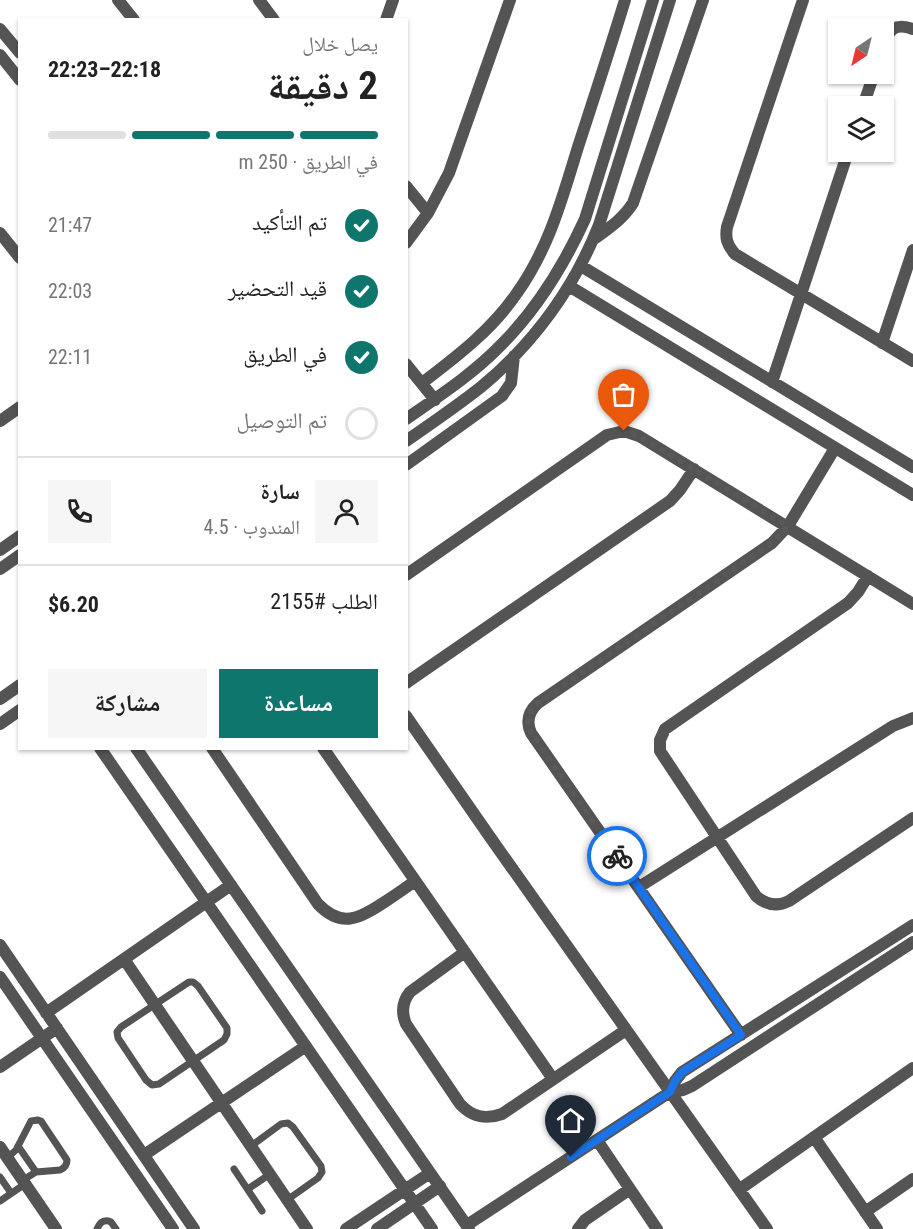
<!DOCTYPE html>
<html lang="ar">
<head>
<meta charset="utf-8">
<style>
	:root { --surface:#fff; --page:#f6f6f6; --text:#222; --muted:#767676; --line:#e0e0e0; --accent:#0f766e }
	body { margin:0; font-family:"Roboto Condensed","Noto Naskh Arabic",sans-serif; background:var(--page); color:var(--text); direction:rtl; height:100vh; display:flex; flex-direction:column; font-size:22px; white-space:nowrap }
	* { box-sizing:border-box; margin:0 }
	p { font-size:20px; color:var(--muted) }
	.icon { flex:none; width:33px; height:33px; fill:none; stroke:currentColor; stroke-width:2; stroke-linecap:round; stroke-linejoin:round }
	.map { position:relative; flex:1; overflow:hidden; direction:ltr }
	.drawer { position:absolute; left:18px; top:18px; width:390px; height:732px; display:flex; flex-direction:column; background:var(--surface); border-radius:0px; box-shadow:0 2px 4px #0004; direction:rtl }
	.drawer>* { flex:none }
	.needle { width:39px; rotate:215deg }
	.controls { position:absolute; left:828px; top:18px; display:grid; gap:12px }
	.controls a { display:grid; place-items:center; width:66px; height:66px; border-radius:0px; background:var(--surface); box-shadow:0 2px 4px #0004; font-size:30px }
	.pin { position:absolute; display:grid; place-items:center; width:51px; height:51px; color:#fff; margin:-62px -26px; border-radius:50% 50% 50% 0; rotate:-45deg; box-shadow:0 0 6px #0007 }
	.pin .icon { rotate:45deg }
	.courier { position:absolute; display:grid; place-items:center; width:60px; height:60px; margin:-30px; border:4px solid #1a73e8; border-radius:50%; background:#fff; color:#222; box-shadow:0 2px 8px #0007 }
	.headline em { font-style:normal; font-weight:700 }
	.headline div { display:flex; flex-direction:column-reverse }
	.headline { display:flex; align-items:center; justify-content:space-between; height:102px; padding:0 30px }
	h1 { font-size:39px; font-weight:700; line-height:45px }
	.bar { display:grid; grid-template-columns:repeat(4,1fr); gap:9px 6px; align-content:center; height:72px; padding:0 30px }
	.bar i { height:8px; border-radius:4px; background:var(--line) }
	.bar .current { background:var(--accent) }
	.bar p { grid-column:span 4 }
	.line { display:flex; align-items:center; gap:15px; padding:0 30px; border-top:2px solid var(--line) }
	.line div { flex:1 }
	.round { display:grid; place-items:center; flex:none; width:63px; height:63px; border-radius:0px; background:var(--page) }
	ol { padding:0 30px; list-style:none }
	li { display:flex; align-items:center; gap:18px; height:66px }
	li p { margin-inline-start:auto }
	li .icon { padding:6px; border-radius:50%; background:var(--accent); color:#fff; stroke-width:4 }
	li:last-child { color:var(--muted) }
	li i { width:33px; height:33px; border:3px solid var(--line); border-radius:50% }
	.cta { display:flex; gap:12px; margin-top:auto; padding:12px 30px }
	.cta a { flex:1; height:69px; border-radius:0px; background:var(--accent); color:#fff; font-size:24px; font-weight:700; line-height:69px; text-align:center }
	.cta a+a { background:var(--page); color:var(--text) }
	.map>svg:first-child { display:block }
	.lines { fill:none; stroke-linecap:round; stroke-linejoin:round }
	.service { stroke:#545454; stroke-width:7 }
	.minor { stroke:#545454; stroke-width:12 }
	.done { stroke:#595959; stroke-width:6; stroke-dasharray:0 10.8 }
	.route { stroke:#1a73e8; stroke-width:8 }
</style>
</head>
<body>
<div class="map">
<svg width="913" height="1229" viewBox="0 0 913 1229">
	<rect width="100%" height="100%" fill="#fff"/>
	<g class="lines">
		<path class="service" d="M189,982H193L198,986L227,1028V1034L224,1040L159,1084L152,1085L146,1080L118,1038L117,1032L121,1027Z
			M18,1146L36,1172
			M251,1146L281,1124L288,1123L293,1127L321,1166L322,1172L318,1178L287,1200
			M7,1158L16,1150L31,1121L38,1120L41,1121L67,1160C67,1165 65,1168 60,1170L36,1172L23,1180
			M234,1169L262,1211
			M0,1177L11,1193
			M248,1189L270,1174
			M0,1201L25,1184
			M97,1229C100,1222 104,1219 111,1222L116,1229"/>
		<path class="minor" d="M118,0L134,20
			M259,0L274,20
			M803,0L727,227C725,238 727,245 735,254L913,361
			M386,20L393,0
			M0,29L20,53
			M884,45C889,28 896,23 913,29
			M0,55L20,80
			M863,106L874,74
			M406,186L428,213
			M0,233L20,258
			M594,239C609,228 623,219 633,203L703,0
			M406,243L428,213L449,173L510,0
			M581,266L913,467
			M569,286L913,495
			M882,343L913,250
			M406,364L435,400
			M772,382L848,152
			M422,383C456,357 492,330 517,293C549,248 562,199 578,147C594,98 610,49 625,0
			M406,419C439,396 473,374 501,345C537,309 564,265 585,219L653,0
			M0,421L20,407
			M406,441C432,423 457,406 481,387C533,344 574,288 599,225L670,0
			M406,465L502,396L511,383L514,356
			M0,550L20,536
			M0,569L20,555
			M406,575L607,435L624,431L639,436L913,604
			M868,576L858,592L848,603L665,729L660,740V751L756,896C766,905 777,907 789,901L913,818
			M406,683L670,501L680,490L694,469
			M0,699L20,685
			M406,716L490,837L767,1229
			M0,724L20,710
			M100,748L432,1229
			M136,748L469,1229
			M212,748L318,904C341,928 359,919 383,903C394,896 404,889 415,881
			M323,748L553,1079
			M639,887L893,726L913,718
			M0,945L194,1229
			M465,952L410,992C402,1002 401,1012 406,1024L460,1104C472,1117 485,1120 502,1114L626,1030
			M124,959L307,1229
			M0,977L173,1229
			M46,1013L231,885
			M741,1035L531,733C526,722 528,712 538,703L772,543L788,526L835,448
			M0,1067L57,1028
			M670,1092L675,1081L682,1072L913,925
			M814,1137L877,1229
			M597,1140L657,1229
			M0,1147L56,1229
			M144,1155L306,1046
			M740,1189L913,1068
			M865,1212L913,1179
			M467,1225L670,1092L683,1090L692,1086L913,942
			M346,1229L430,1173
			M377,1229L440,1186
			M578,1229L585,1220L630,1189"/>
	</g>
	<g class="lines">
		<path class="done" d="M617,856L531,733C526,722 528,712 538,703L772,543L788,526L639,436L624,431"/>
		<path class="route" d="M571,1157L670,1092L675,1081L682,1072L741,1035L617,856"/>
	</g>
</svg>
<div class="controls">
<a><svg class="needle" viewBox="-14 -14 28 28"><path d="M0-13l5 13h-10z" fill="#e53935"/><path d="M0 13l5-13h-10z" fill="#767676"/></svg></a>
<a><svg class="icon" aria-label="layers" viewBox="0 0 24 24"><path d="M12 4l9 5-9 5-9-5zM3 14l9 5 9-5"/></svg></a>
</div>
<div class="pin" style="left:624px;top:431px;background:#ea580c"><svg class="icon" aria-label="bag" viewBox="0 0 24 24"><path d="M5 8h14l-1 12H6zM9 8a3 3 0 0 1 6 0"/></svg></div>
<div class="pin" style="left:571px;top:1157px;background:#1f2937"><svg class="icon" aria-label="home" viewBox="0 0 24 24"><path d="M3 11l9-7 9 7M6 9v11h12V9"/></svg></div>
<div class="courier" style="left:617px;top:856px"><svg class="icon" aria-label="bike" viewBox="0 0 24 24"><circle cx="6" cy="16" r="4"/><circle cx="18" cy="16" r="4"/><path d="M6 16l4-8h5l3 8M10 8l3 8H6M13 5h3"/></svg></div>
<section class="drawer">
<div class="headline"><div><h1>2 دقيقة</h1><p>يصل خلال</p></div><em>22:18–22:23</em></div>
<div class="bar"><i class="current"></i><i class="current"></i><i class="current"></i><i></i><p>في الطريق · 250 m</p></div>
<ol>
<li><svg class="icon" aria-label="check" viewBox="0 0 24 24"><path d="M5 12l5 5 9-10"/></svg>تم التأكيد<p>21:47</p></li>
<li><svg class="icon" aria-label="check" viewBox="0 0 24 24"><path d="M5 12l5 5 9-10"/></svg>قيد التحضير<p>22:03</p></li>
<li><svg class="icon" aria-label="check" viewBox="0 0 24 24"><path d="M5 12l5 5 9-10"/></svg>في الطريق<p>22:11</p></li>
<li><i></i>تم التوصيل</li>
</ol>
<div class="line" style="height:108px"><a class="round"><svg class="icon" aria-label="person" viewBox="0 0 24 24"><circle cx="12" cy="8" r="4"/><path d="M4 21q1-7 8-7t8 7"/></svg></a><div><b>سارة</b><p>المندوب · 4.5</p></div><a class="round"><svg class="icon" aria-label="phone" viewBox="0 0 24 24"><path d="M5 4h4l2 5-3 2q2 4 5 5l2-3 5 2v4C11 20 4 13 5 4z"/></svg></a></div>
<div class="line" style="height:78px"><div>الطلب #2155</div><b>$6.20</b></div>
<div class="cta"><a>مساعدة</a><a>مشاركة</a></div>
</section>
</div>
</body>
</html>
